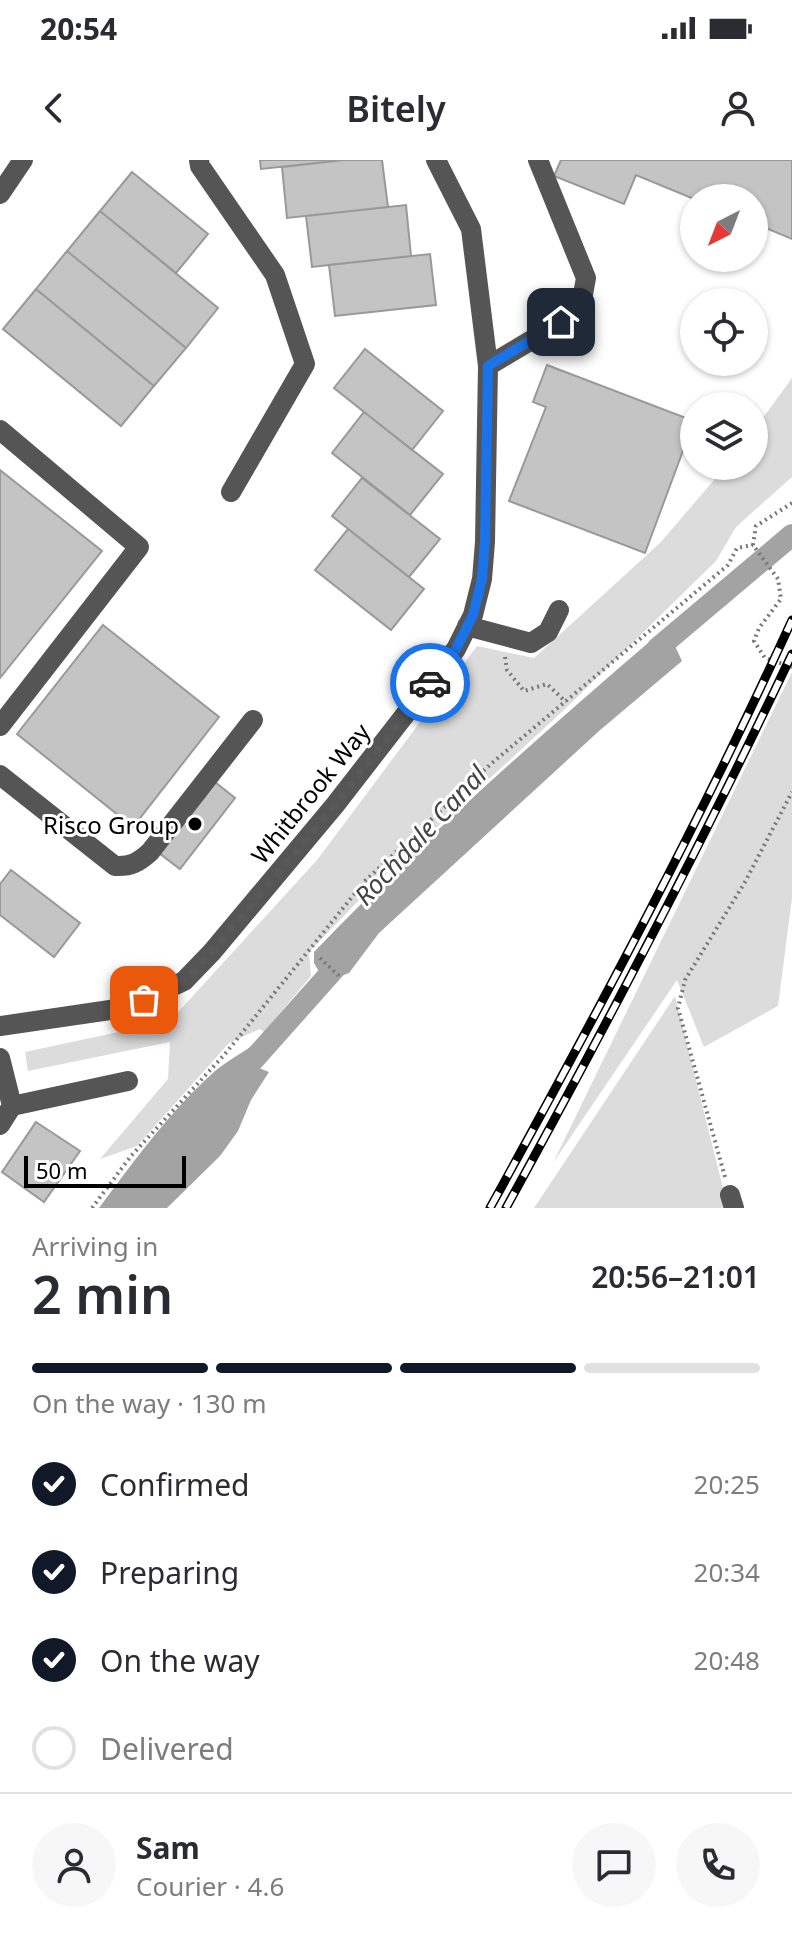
<!DOCTYPE html>
<html lang="en">
<head>
<meta charset="utf-8">
<style>
	:root { --surface:#fff; --page:#f7f7f7; --text:#2b2b33; --muted:#7c7c81; --line:#e1e1e2; --accent:#111827 }
	body { margin:0; font-family:"Noto Sans",sans-serif; background:var(--page); color:var(--text); height:100vh; display:flex; flex-direction:column; font-size:30px; white-space:nowrap }
	* { box-sizing:border-box; margin:0 }
	p { font-size:26px; color:var(--muted) }
	.icon { flex:none; width:44px; height:44px; fill:none; stroke:currentColor; stroke-width:2; stroke-linecap:round; stroke-linejoin:round }
	.map { position:relative; height:1048px; overflow:hidden }
	.details { display:flex; flex-direction:column; background:var(--surface); flex:1 }
	.details>* { flex:none }
	.needle { width:52px; rotate:222deg }
	.controls { position:absolute; left:680px; top:24px; display:grid; gap:16px }
	.controls a { display:grid; place-items:center; width:88px; height:88px; border-radius:50%; background:var(--surface); box-shadow:0 2px 6px #0004; font-size:40px }
	.scale { position:absolute; left:24px; bottom:20px; width:162px; box-sizing:border-box; padding-left:8px; border:4px solid #000; border-top:0; font-size:22px; line-height:28px; white-space:nowrap; color:#000; -webkit-text-stroke:6px #fff; paint-order:stroke }
	.pin { position:absolute; display:grid; place-items:center; width:68px; height:68px; color:#fff; margin:-34px; border-radius:16px; box-shadow:0 4px 12px #0006 }
	.courier { position:absolute; display:grid; place-items:center; width:80px; height:80px; margin:-40px; border:6px solid #1a73e8; border-radius:50%; background:#fff; color:#222; box-shadow:0 2px 10px #0007 }
	.overview em { font-style:normal; font-weight:600 }
	.overview div { display:flex; flex-direction:column-reverse }
	.overview { display:flex; align-items:center; justify-content:space-between; height:136px; padding:0 32px }
	h1 { font-size:52px; font-weight:600; line-height:60px }
	.bar { display:grid; grid-template-columns:repeat(4,1fr); gap:12px 8px; align-content:center; height:96px; padding:0 32px }
	.bar i { height:10px; border-radius:6px; background:var(--line) }
	.bar .active { background:var(--accent) }
	.bar p { grid-column:span 4 }
	.line { display:flex; align-items:center; gap:20px; padding:0 32px; border-top:2px solid var(--line) }
	.line div { flex:1 }
	.round { display:grid; place-items:center; flex:none; width:84px; height:84px; border-radius:42px; background:var(--page) }
	ol { padding:0 32px; list-style:none }
	li { display:flex; align-items:center; gap:24px; height:88px }
	li p { margin-inline-start:auto }
	li .icon { padding:8px; border-radius:50%; background:var(--accent); color:#fff; stroke-width:4 }
	li:last-child { color:var(--muted) }
	li i { width:44px; height:44px; border:4px solid var(--line); border-radius:50% }
	.status { display:flex; justify-content:space-between; align-items:center; height:56px; padding:0 40px; background:var(--surface); direction:ltr }
	.status svg { height:22px; fill:currentColor }
	header { display:flex; justify-content:space-between; align-items:center; height:104px; padding:0 32px; background:var(--surface); font-size:36px; font-weight:600 }
	.map>svg:first-child { display:block }
	.green { fill:#dcdcdc }
	.water { fill:#a3a3a3 }
	.lines { fill:none; stroke-linecap:round; stroke-linejoin:round }
	.canal { stroke:#a3a3a3; stroke-width:22 }
	.building { fill:#c4c4c4; stroke:#999; stroke-width:2 }
	.path { stroke:#777; stroke-width:4; stroke-dasharray:2 4; stroke-linecap:butt }
	.minor { stroke:#555; stroke-width:20 }
	.rail-casing { stroke:#000; stroke-width:9 }
	.rail { stroke:#fff; stroke-width:6; stroke-dasharray:18; stroke-linecap:butt }
	.done { stroke:#595959; stroke-width:8; stroke-dasharray:0 14.4 }
	.route { stroke:#1a73e8; stroke-width:10 }
	.poi-dot { fill:#000; stroke:#fff; stroke-width:3 }
	.labels { text-anchor:middle; dominant-baseline:central; stroke-width:6; stroke-linejoin:round; paint-order:stroke }
	.street-label { font-size:24px; fill:#000; stroke:#fff }
	.poi-label { font-size:24px; fill:#000; stroke:#fff; text-anchor:end }
	.water-label { font-size:26px; font-style:italic; fill:#444; stroke:#fff }
</style>
</head>
<body>
<div class="status"><b>20:54</b><svg viewBox="0 0 49 12"><path d="M0 12V9h3v3zM5 12V6h3v6zM10 12V3h3v9zM15 12V0h3v12zM26 1h20v11H26zM47 4h2v5h-2z"/></svg></div>
<header><svg class="icon" aria-label="back" viewBox="0 0 24 24"><path d="M15 5l-7 7 7 7"/></svg>Bitely<svg class="icon" aria-label="person" viewBox="0 0 24 24"><circle cx="12" cy="8" r="4"/><path d="M4 21q1-7 8-7t8 7"/></svg></header>
<div class="map">
<svg width="792" height="1048" viewBox="0 0 792 1048">
	<rect width="100%" height="100%" fill="#fff"/>
	<path class="green" d="M792,218V317L736,367L716,401L565,549L368,731L309,792L311,816L264,872L260,869L229,883L137,986L100,999L168,919L170,882L28,911L25,892L170,861L317,700L477,486L534,498L660,383L726,306H754V270Z
		M792,512V738L778,846L704,887L677,820L553,1003Z
		M675,836L728,1048H534Z"/>
	<path class="water" d="M676,467L684,475L675,486L682,501L599,571L379,773L349,813L325,822L314,803V792C422,680 537,578 655,477Z
		M260,878L273,889L260,902L259,908L269,912L251,940L238,971L220,996L167,1048H99C134,1001 171,950 215,911C230,898 247,892 260,878Z"/>
	<g class="lines">
		<path class="canal" d="M658,488L792,375
			M247,907L344,798"/>
	</g>
	<path class="building" d="M260,0H344L261,9Z
		M344,0H382L388,47L287,58L282,7Z
		M561,0H792V79L754,63V38L694,39L636,15L624,44L554,16Z
		M132,12L208,74L176,113L100,51Z
		M406,45L411,96L312,107L306,56Z
		M100,51L218,148L186,188L67,91Z
		M67,91L186,188L154,226L36,129Z
		M430,94L436,145L335,156L329,105Z
		M36,129L154,226L121,266L3,169Z
		M365,189L443,251L412,290L334,228Z
		M547,205L694,261L645,393L509,341L546,247L533,242Z
		M364,252L443,314L410,355L332,293Z
		M0,310L102,391L0,518Z
		M362,318L440,379L409,417L332,356Z
		M348,369L424,429L391,470L315,410Z
		M103,465L219,557L133,667L17,574Z
		M210,618L235,638L180,709L155,690Z
		M11,710L80,763L54,797L0,755V724Z
		M36,962L80,991L44,1042L2,1012Z"/>
	<g class="lines">
		<path class="path" d="M792,343L756,366L753,385L778,419L781,439L759,468L754,481L765,498L792,507
			M505,497L507,510L524,531L547,524L566,542
			M320,798L339,816
			M725,1017L678,848L685,820L745,722L792,632
			M92,1048L131,996L225,894L365,721L492,603L728,405L737,388L753,385"/>
		<path class="minor" d="M199,0L200,6L275,115L305,204L231,332
			M0,34L23,0
			M488,206L580,151L586,118L538,0
			M0,270L139,387L0,566
			M467,466L531,483L548,472L559,450
			M0,615L115,706C131,707 139,702 150,692L253,560
			M0,866L110,850L144,840L184,821L212,792L335,645L456,489L473,455L482,419L485,382L488,206L471,69L436,0
			M0,898L12,946L0,965
			M12,946L128,921
			M730,1035L734,1048"/>
		<g class="rail-casing">
			<path id="rail" d="M490,1048C596,855 701,660 792,460
				M506,1048C606,866 703,682 792,494"/>
		</g>
		<use href="#rail" class="rail"/>
	</g>
	<g class="lines">
		<path class="done" d="M144,840L184,821L212,792L335,645L430,523"/>
		<path class="route" d="M430,523L456,489L473,455L482,419L485,382L488,206L561,162"/>
	</g>
	<circle class="poi-dot" cx="195" cy="664" r="8"/>
	<g class="labels">
		<g class="street-label">
			<text transform="translate(310 633) rotate(-51)">Whitbrook Way</text>
		</g>
		<g class="poi-label">
			<text x="179" y="664">Risco Group</text>
		</g>
		<g class="water-label">
			<text transform="translate(420 675) rotate(-47)">Rochdale Canal</text>
		</g>
	</g>
</svg>
<div class="controls">
<a><svg class="needle" viewBox="-14 -14 28 28"><path d="M0-13l5 13h-10z" fill="#e53935"/><path d="M0 13l5-13h-10z" fill="#7c7c81"/></svg></a>
<a><svg class="icon" aria-label="locate" viewBox="0 0 24 24"><circle cx="12" cy="12" r="6"/><path d="M12 2v4M12 18v4M2 12h4M18 12h4"/></svg></a>
<a><svg class="icon" aria-label="layers" viewBox="0 0 24 24"><path d="M12 4l9 5-9 5-9-5zM3 14l9 5 9-5"/></svg></a>
</div>
<div class="scale">50 m</div>
<div class="pin" style="left:144px;top:840px;background:#ea580c"><svg class="icon" aria-label="bag" viewBox="0 0 24 24"><path d="M5 8h14l-1 12H6zM9 8a3 3 0 0 1 6 0"/></svg></div>
<div class="pin" style="left:561px;top:162px;background:#1f2937"><svg class="icon" aria-label="home" viewBox="0 0 24 24"><path d="M3 11l9-7 9 7M6 9v11h12V9"/></svg></div>
<div class="courier" style="left:430px;top:523px"><svg class="icon" aria-label="car" viewBox="0 0 24 24"><path d="M5 17H2v-5l4-1 3-4h7l3 4 3 1v5h-3M9 17h6M6 11h13"/><circle cx="7" cy="17" r="2"/><circle cx="17" cy="17" r="2"/></svg></div>
</div>
<section class="details">
<div class="overview"><div><h1>2 min</h1><p>Arriving in</p></div><em>20:56–21:01</em></div>
<div class="bar"><i class="active"></i><i class="active"></i><i class="active"></i><i></i><p>On the way · 130 m</p></div>
<ol>
<li><svg class="icon" aria-label="check" viewBox="0 0 24 24"><path d="M5 12l5 5 9-10"/></svg>Confirmed<p>20:25</p></li>
<li><svg class="icon" aria-label="check" viewBox="0 0 24 24"><path d="M5 12l5 5 9-10"/></svg>Preparing<p>20:34</p></li>
<li><svg class="icon" aria-label="check" viewBox="0 0 24 24"><path d="M5 12l5 5 9-10"/></svg>On the way<p>20:48</p></li>
<li><i></i>Delivered</li>
</ol>
<div class="line" style="height:144px"><a class="round"><svg class="icon" aria-label="person" viewBox="0 0 24 24"><circle cx="12" cy="8" r="4"/><path d="M4 21q1-7 8-7t8 7"/></svg></a><div><b>Sam</b><p>Courier · 4.6</p></div><a class="round"><svg class="icon" aria-label="chat" viewBox="0 0 24 24"><path d="M4 5h16v11H9l-5 4z"/></svg></a><a class="round"><svg class="icon" aria-label="phone" viewBox="0 0 24 24"><path d="M5 4h4l2 5-3 2q2 4 5 5l2-3 5 2v4C11 20 4 13 5 4z"/></svg></a></div>
</section>
</body>
</html>
